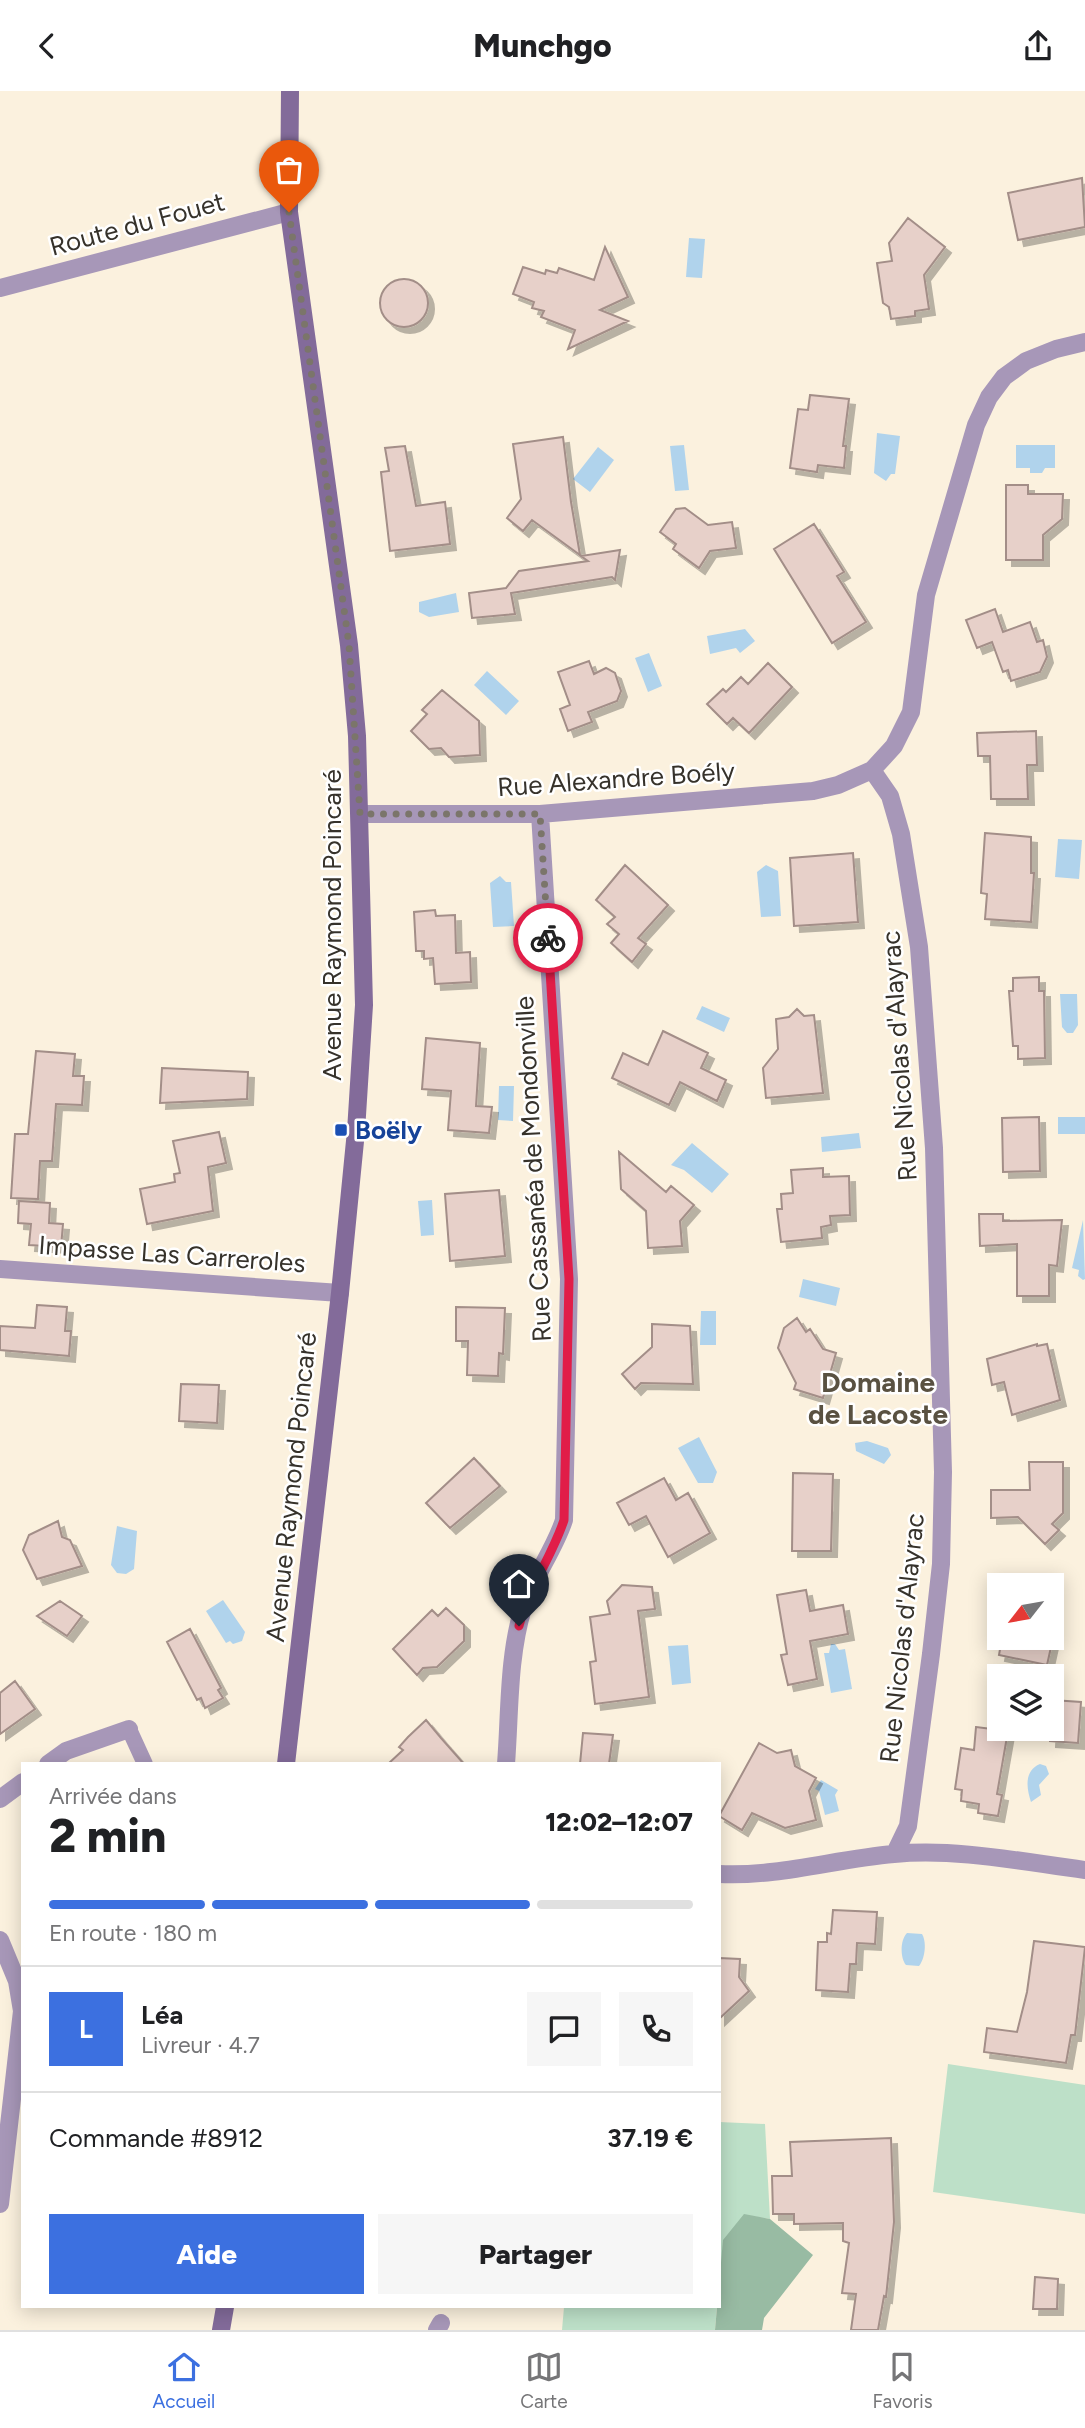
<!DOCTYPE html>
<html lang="fr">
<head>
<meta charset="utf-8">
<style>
	:root { --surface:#fff; --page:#f6f6f6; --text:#202124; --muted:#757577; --line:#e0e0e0; --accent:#3c70e0 }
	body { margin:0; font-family:Figtree,sans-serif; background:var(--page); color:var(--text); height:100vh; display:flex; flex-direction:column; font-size:26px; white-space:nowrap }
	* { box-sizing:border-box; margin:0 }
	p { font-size:23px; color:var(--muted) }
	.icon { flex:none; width:38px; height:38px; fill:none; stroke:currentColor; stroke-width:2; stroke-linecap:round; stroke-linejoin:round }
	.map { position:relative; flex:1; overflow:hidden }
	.panel { position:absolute; left:21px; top:1671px; width:700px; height:546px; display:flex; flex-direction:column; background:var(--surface); border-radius:0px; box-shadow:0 4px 18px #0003 }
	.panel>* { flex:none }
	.needle { width:46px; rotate:239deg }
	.tools { position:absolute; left:987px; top:1482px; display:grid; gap:14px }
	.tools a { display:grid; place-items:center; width:77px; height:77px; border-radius:0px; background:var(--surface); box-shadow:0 4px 18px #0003; font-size:35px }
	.pin { position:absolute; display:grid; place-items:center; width:60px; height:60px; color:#fff; margin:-72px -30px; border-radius:50% 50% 50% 0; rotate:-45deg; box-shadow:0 0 7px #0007 }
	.pin .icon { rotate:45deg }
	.courier { position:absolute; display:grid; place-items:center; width:70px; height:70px; margin:-35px; border:5px solid #e11d48; border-radius:50%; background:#fff; color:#222; box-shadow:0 2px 9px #0007 }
	.head em { font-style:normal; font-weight:800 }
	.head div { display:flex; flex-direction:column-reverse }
	.head { display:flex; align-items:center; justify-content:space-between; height:119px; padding:0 28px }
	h1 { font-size:46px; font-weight:800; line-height:52px }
	.bar { display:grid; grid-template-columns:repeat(4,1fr); gap:10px 7px; align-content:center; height:84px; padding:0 28px }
	.bar i { height:9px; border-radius:5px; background:var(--line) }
	.bar .active { background:var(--accent) }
	.bar p { grid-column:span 4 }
	.line { display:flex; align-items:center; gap:18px; padding:0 28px; border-top:2px solid var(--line) }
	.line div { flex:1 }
	.round { display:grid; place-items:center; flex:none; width:74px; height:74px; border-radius:0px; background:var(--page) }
	.button { display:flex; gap:14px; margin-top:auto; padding:14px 28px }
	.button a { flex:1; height:80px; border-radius:0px; background:var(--accent); color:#fff; font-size:28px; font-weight:800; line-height:80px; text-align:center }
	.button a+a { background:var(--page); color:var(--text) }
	header { display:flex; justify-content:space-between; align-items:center; height:91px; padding:0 28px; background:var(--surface); font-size:32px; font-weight:800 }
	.menu { display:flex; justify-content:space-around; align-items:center; height:98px; border-top:2px solid var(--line); background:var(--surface); font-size:19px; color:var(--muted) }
	.menu a { display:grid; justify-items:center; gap:4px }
	.menu .active { color:var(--accent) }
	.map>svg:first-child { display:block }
	.green { fill:#bde0c8 }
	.forest { fill:#98bba3 }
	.water { fill:#b0d3ec }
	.building { fill:#e7d0c9; stroke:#a38e88; stroke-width:2; filter:url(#shadow) }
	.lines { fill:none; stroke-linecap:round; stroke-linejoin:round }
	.lane { stroke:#a797b8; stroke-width:16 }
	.street { stroke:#a797b8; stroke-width:18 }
	.secondary { stroke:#836b9a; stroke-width:18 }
	.done { stroke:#7b756a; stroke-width:7; stroke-dasharray:0 12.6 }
	.route { stroke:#e11d48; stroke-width:9 }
	.transit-dot { fill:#1a4fb4; stroke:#fff; stroke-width:2.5 }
	.labels { text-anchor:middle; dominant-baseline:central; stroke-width:5; stroke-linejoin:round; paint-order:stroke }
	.street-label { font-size:26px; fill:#36322b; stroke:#fff }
	.transit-label { font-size:26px; font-weight:bold; fill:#164399; stroke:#fff; text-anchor:start }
	.neighbourhood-label { font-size:28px; font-weight:bold; fill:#595141; stroke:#fff }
</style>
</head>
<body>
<header><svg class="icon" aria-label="back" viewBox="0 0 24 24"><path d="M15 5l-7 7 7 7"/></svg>Munchgo<svg class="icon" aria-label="share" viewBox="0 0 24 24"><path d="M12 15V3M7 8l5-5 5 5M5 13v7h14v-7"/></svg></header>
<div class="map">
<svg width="1085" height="2239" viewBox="0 0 1085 2239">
	<defs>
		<filter id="shadow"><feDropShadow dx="6" dy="6" stdDeviation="0" flood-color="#0004"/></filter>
	</defs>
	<rect width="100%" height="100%" fill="#fbf1de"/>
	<path class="green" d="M948,1973L1085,1994V2123L933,2101Z
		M719,2031L765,2033L770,2128L744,2124L719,2189Z
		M564,2216H717L715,2239H562Z"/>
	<path class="forest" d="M744,2123L770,2128L813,2164L764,2227L762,2239H715L723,2149Z"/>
	<path class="water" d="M689,147L705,148L702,187L686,186Z
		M877,342L900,345L895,383H891L886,390L874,382Z
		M684,354L689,399L675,400L670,355Z
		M1016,354H1055V377H1045L1042,382H1030V377H1016Z
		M598,356L614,369L590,401L573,388Z
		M456,502L459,521L429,526L419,521V511Z
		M745,538L755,550L740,562L736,557L710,563L707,545Z
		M649,562L662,595L648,601L635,567Z
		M487,580L519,610L506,624L474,594Z
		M1058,748L1082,749L1079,788L1055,786Z
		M766,774L778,780L781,825L761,826L757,781Z
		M500,785L506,791H511L514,835L493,836L490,792Z
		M1060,903H1077L1078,934L1073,942H1067L1062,936Z
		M702,915L730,927L724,941L696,928Z
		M499,995H514L513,1030L498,1029Z
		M1058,1026H1085V1043H1058Z
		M859,1042L861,1057L822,1061L821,1046Z
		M692,1052L729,1083L712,1102L684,1079L671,1074Z
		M432,1109L434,1144L421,1145L418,1110Z
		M1083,1129L1085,1188L1083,1189L1078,1185L1079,1179L1072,1177Z
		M803,1188L840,1197L836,1215L799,1206Z
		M701,1220H716V1254H700Z
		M699,1346L717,1381L713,1392H698L678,1357Z
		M867,1350L888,1357L891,1364L884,1373L856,1360L855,1352Z
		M117,1435L137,1440L134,1478L126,1483L117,1482L111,1474Z
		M223,1509L245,1541L242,1550L233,1553L230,1550L226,1552L206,1520Z
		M831,1553H835L839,1559L845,1558L852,1598L831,1602L824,1562H829Z
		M688,1554L691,1592L672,1594L668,1555Z
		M1040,1673L1046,1675L1049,1683L1039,1694L1041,1704L1031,1711C1027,1699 1023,1680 1040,1673Z
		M821,1689L838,1699L835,1704L839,1720L825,1724L819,1700L815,1698Z
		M907,1842L922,1843C927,1851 925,1868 919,1875L906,1874C900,1867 900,1849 907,1842Z"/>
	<path class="building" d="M1082,87L1085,136L1018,149L1008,102Z
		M908,127L945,156L924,184L929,218L915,220V225L891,228L889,216L883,212L877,172L892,170L889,152Z
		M605,156L628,206L600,219L628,230L568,258L575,239L541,226L544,220L532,217L534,211L513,203L523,176L545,183L546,179L557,182L559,177L594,189Z
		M380 212a24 24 0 1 1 48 0a24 24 0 1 1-48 0Z
		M810,304L849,308L843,355H846L844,377L818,374L817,381L790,377L798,318L808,319Z
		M563,346L571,411L580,464L532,429L523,440L507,427L521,408L513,353Z
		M405,355L416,415L445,411L450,453L390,460L381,381L389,380L385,357Z
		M1006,394H1028V403H1063L1062,428L1043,444V469H1006Z
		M685,417L708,434L732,431L736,457L710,460L699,477L673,458L676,453L660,441L676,418Z
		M814,433L844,481L837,485L866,531L832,552L774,458Z
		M620,459L615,489L612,486L511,502L515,523L472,527L469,502L506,497L519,480L588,470L581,465Z
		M995,518L1003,541L1030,531L1037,551L1043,549L1047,566L1040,581L1011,590L1008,579L1003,581L992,551L977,557L966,529Z
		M589,570L594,583L606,577L615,582L621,600L617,610L588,621L592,631L568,640L560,618L570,614L558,581Z
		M768,572L792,596L749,642L733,627L727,633L707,613L723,598L726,601L741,586L748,593Z
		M442,599L479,630L480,664L449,666L441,657L429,658L411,640L427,623L422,619Z
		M1036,640L1037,674H1027L1028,708H991L990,665H978L977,642Z
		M985,742L1031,746V782H1034L1031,831L985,828L987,803L981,802Z
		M853,762L858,831L794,835L790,767Z
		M625,774L668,814L638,847L646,853L632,871L611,852L619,843L607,833L615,826L596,809Z
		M435,819L436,825L455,824L456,862L470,861L471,891L435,893L433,867L424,868V860H416L414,821Z
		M1039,886V900H1044L1045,967L1018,968V955H1013L1009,900H1013V887Z
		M797,918L804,925L814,924L823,1002L766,1007L763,977L778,958L776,928L789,926Z
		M663,940L708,962L701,977L726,989L717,1010L680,991L669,1014L612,987L623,962L648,974Z
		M426,947L480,952L476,1015L492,1016L489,1042L448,1039L451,1000L422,998Z
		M36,960L75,963L73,985H84L82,1014L56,1013L52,1070H40L38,1108L11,1107L15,1043H28Z
		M162,977L248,981L247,1008L160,1012Z
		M1039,1026L1040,1080L1003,1081L1002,1027Z
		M219,1041L226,1072L208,1076L213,1120L147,1133L140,1098L175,1091L174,1083L180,1082L173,1050Z
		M619,1061L666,1101L671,1095L694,1114L680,1130L682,1155L648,1157L646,1120L621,1098Z
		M823,1077V1086L849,1085L850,1124L830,1125L831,1134L821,1136L822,1147L781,1151L777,1118H782L781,1103L793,1102L791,1079Z
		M499,1099L505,1165L450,1170L445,1103Z
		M19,1110L50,1112L49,1132L63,1133L61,1156L29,1154L31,1133L18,1132Z
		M979,1123H1003V1130L1062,1129L1057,1175L1049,1174V1205H1017V1153L980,1155Z
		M37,1214L67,1216L65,1240H71L69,1265L0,1259V1235L35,1237Z
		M456,1216L505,1217L503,1263L499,1262L498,1285L467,1284L468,1250H456Z
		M797,1227L806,1241L810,1238L823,1258L836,1262L823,1307L794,1298L796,1292L778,1257L784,1237Z
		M652,1233L690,1235L693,1293L641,1292L635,1298L622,1283L652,1256Z
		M1037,1253V1255L1047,1253L1060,1309L1012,1324L1004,1291L992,1294L987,1268Z
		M181,1293L219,1294L217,1332L179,1330Z
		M474,1367L500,1395L450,1437L426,1412Z
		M1029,1371H1063V1422L1052,1433L1059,1439L1045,1453L1018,1426L991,1427V1399H1030Z
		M793,1382L833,1383L831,1460H792Z
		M664,1387L676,1409L688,1402L710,1442L668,1466L646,1425L629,1434L617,1412Z
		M58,1430L62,1446L70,1449L82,1475L37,1488L23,1459L29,1444Z
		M622,1494L652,1496L655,1518L638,1520L649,1606L595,1613L590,1571L596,1570L590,1526L610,1523L607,1510Z
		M806,1499L810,1520L843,1514L848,1543L810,1550L817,1588L788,1594L781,1564L787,1563L777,1504Z
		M60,1510L82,1525L67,1545L37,1525Z
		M446,1517L464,1534V1550L437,1576L423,1577L417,1584L393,1558L432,1519L438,1525Z
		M190,1538L221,1597L218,1599L223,1607L205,1617L201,1607L197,1609L167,1551Z
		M1002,1547H1053L1047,1574L999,1564Z
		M15,1590L35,1618L0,1643V1602Z
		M1052,1609L1081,1611L1078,1652L1050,1650Z
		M426,1629L441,1647L464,1673H388L403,1659L399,1656L408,1646Z
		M976,1636L1008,1640L997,1703L1002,1704L998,1725L978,1722L979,1713L961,1710L962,1699L955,1698L961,1657L974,1659Z
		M583,1642L613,1644L609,1673H580Z
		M759,1652L777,1662L791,1659L795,1675L816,1687L809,1700L816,1729L785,1737L752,1722L742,1739L719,1725Z
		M833,1819L877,1821L875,1853L857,1852L856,1873H850L848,1901L816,1899L818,1851H827V1842L831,1843Z
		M1034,1850L1085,1856L1075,1944H1071L1066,1972L984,1961L987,1937L1017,1941L1027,1901Z
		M719,1867L740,1868L739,1886L749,1900L719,1928Z
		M891,2047L894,2131L886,2206L884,2205L878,2239H851L856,2203L842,2202L849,2152L843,2150V2132L794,2133V2123H773L772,2085H792L790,2051Z
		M1035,2186L1058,2188L1057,2218H1033Z"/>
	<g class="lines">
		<path class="lane" d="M129,1638L145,1673"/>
		<path class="street" d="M0,197L289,121
			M360,723H540L813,700L838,694L872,679
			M0,1178L340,1202
			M48,1673L66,1660L129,1638
			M506,1673C510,1622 508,1566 523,1517C533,1486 554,1460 564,1429L569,1188L540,723
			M0,1708L23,1691
			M895,1762L908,1735L931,1563L941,1473L943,1381L934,1057L919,856L901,743L890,705L872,679L894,655L911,621L926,504L976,334L989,306L1004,286L1026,270L1056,258L1085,251
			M719,1783C779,1786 835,1768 894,1763C957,1757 1023,1771 1085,1779
			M0,1849L17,1890L22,1920L0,2113
			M437,2239L441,2232"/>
		<path class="secondary" d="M286,1673L340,1202L356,1040L364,914L357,645L349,554L289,121L290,0
			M221,2239L225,2216"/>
	</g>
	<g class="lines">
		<path class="done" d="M289,121L349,554L360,723H540L548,847"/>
		<path class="route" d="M519,1535C528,1497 552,1466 564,1429L569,1188L548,847"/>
	</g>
	<rect class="transit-dot" x="334" y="1032" width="14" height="14" rx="3.5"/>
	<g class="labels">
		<g class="street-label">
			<text transform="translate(137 133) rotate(-15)">Route du Fouet</text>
			<text transform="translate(616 688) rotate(-4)">Rue Alexandre Boély</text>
			<text transform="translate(332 834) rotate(-90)">Avenue Raymond Poincaré</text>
			<text transform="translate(899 965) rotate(-94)">Rue Nicolas d'Alayrac</text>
			<text transform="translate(533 1078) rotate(-93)">Rue Cassanéa de Mondonville</text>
			<text transform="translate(172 1163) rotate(4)">Impasse Las Carreroles</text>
			<text transform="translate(291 1396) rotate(-84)">Avenue Raymond Poincaré</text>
			<text transform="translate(902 1547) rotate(-84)">Rue Nicolas d'Alayrac</text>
		</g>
		<g class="transit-label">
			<text x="355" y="1039">Boëly</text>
		</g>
		<g class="neighbourhood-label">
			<text x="878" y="1291">Domaine<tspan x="878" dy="32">de Lacoste</tspan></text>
		</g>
	</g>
</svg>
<div class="tools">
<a><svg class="needle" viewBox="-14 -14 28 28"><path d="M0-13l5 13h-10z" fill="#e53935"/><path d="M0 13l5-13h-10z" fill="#757577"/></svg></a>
<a><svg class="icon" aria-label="layers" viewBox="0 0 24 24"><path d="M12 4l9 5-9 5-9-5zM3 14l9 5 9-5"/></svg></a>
</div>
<div class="pin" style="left:289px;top:121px;background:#ea580c"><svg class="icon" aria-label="bag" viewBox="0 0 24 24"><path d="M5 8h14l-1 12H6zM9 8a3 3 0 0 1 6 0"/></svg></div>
<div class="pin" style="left:519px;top:1535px;background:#1f2937"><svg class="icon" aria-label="home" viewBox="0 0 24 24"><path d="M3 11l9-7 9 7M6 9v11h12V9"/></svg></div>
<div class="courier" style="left:548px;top:847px"><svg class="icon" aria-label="bike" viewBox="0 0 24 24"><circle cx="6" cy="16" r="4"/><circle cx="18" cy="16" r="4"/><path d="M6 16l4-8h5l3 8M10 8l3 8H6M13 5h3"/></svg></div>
<section class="panel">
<div class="head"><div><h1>2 min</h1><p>Arrivée dans</p></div><em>12:02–12:07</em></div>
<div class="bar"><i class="active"></i><i class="active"></i><i class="active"></i><i></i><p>En route · 180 m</p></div>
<div class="line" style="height:126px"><b class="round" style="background:var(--accent);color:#fff">L</b><div><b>Léa</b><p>Livreur · 4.7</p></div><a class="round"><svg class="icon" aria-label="chat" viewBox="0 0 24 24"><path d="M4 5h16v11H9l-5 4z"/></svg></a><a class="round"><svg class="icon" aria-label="phone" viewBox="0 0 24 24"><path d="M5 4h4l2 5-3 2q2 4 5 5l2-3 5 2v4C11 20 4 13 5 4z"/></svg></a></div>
<div class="line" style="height:91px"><div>Commande #8912</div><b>37.19 €</b></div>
<div class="button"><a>Aide</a><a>Partager</a></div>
</section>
</div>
<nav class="menu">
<a class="active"><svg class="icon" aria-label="home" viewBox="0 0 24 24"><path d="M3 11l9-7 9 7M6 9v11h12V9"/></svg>Accueil</a>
<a><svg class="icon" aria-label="map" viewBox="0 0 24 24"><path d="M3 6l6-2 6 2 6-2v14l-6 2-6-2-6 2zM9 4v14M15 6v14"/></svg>Carte</a>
<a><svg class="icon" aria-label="saved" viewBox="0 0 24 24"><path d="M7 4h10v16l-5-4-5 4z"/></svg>Favoris</a>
</nav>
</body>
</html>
